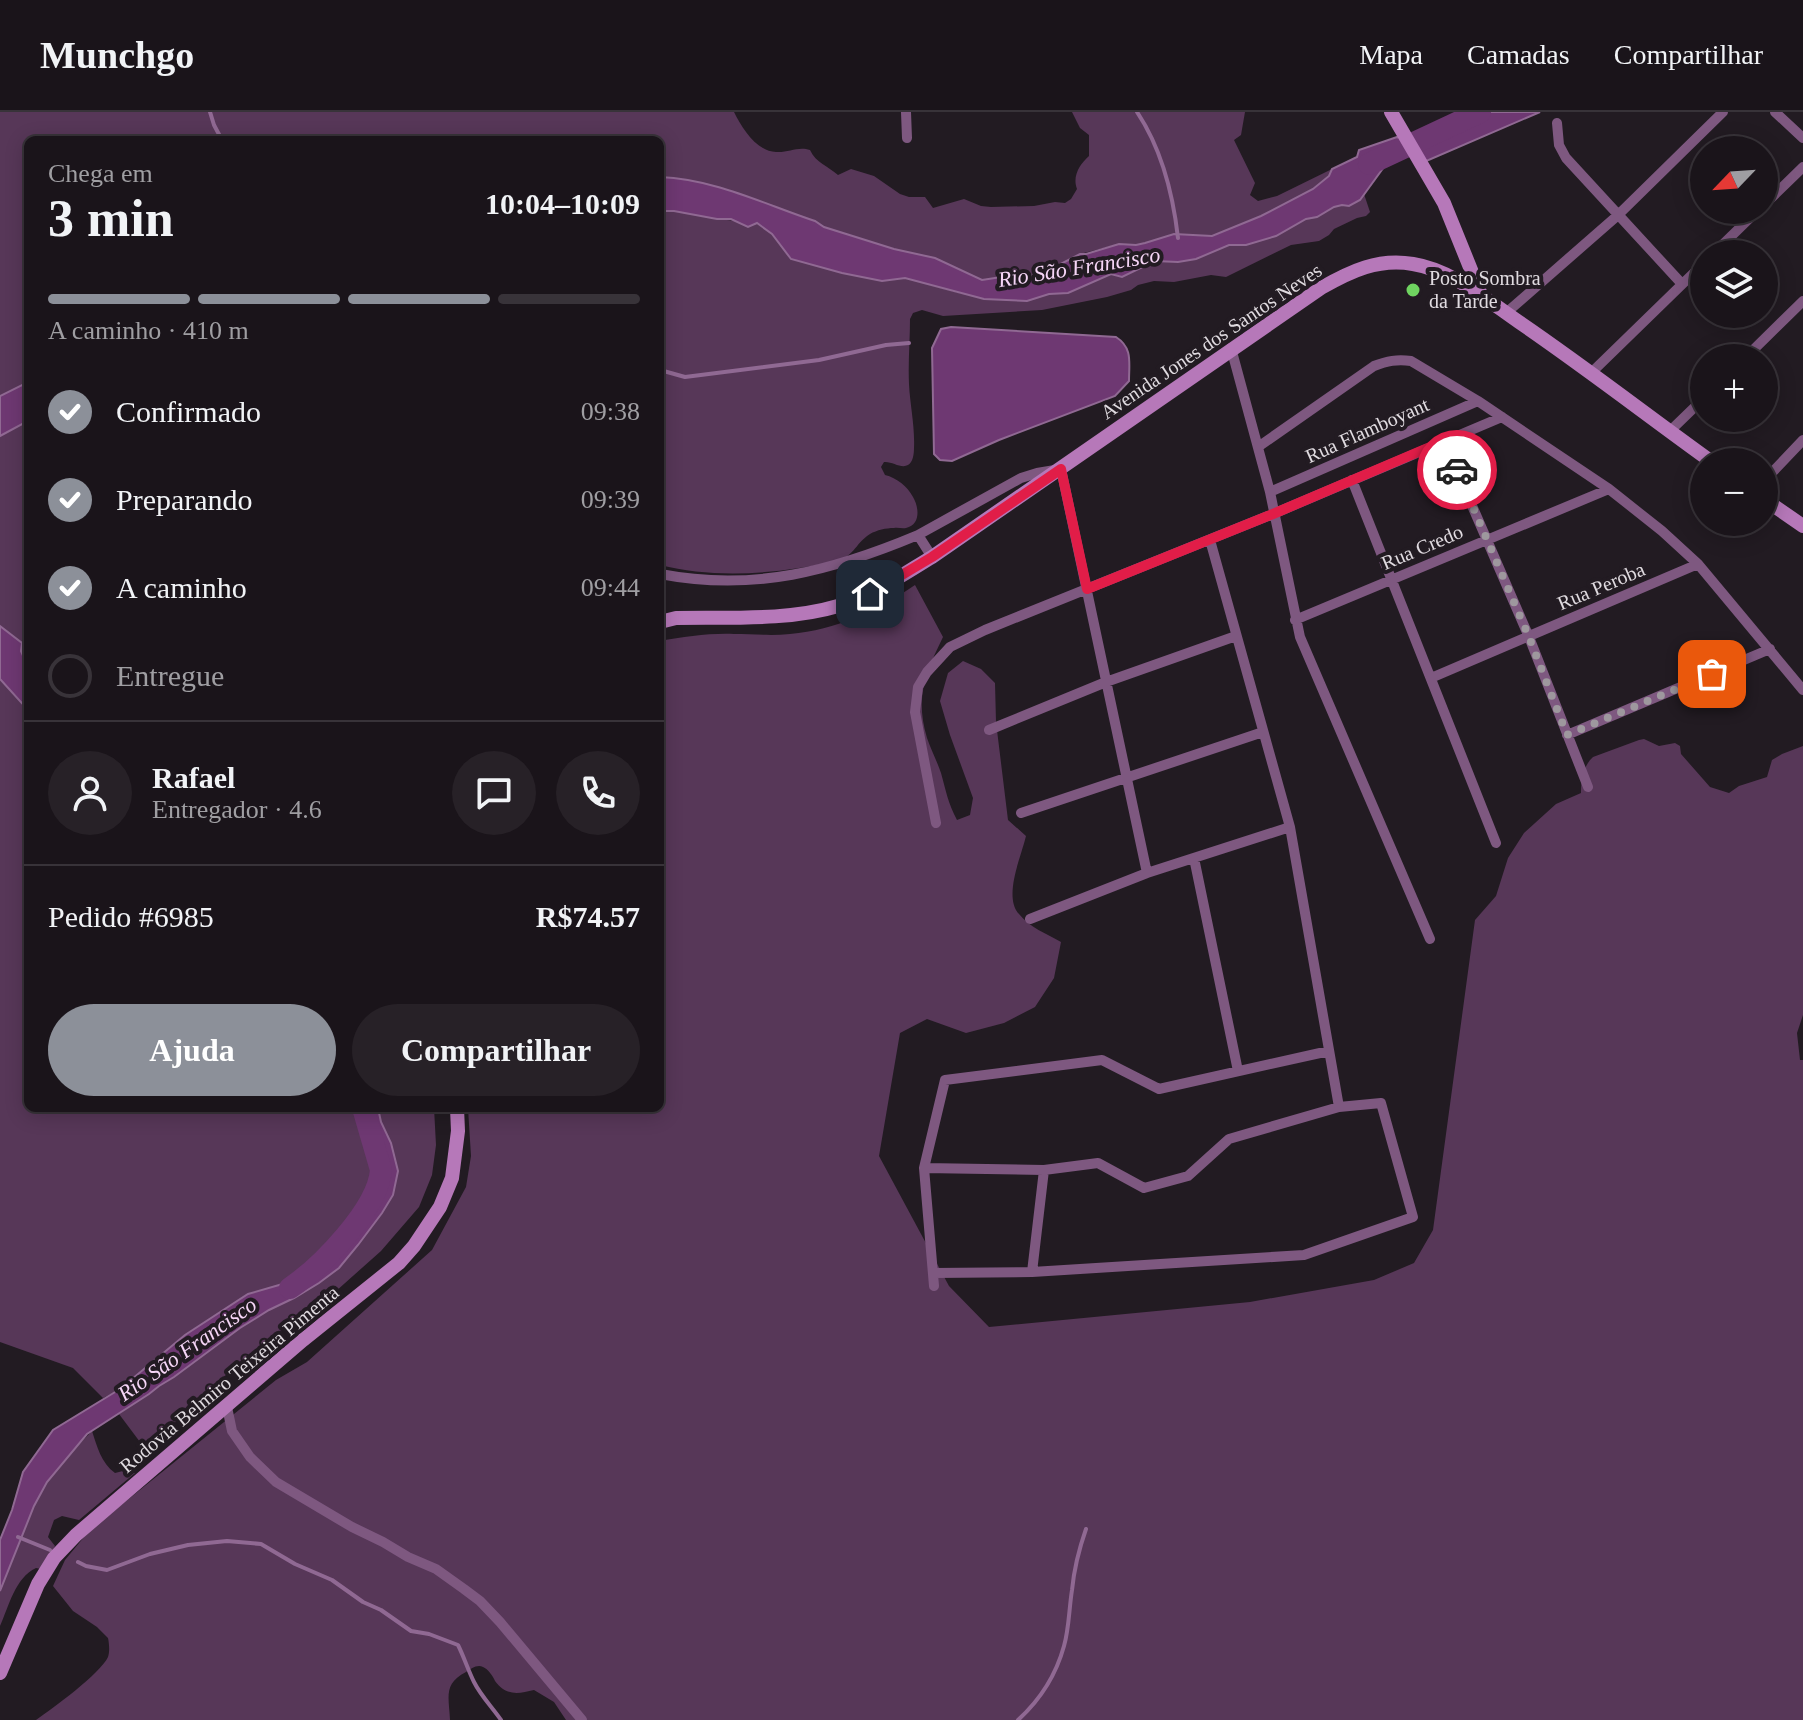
<!DOCTYPE html>
<html lang="pt">
<head>
<meta charset="utf-8">
<style>
	:root { --surface:#1a141a; --page:#272127; --text:#f1f3f6; --muted:#9f9ea2; --line:#383339; --accent:#8c9099 }
	body { margin:0; font-family:Georgia,serif; background:var(--page); color:var(--text); height:100vh; display:flex; flex-direction:column; font-size:30px; white-space:nowrap }
	* { box-sizing:border-box; margin:0 }
	p { font-size:26px; color:var(--muted) }
	.icon { flex:none; width:44px; height:44px; fill:none; stroke:currentColor; stroke-width:2; stroke-linecap:round; stroke-linejoin:round }
	.map { position:relative; flex:1; overflow:hidden }
	.drawer { position:absolute; left:24px; top:24px; width:640px; height:976px; display:flex; flex-direction:column; background:var(--surface); border-radius:12px; box-shadow:0 4px 20px #0003,0 0 0 2px var(--line) }
	.drawer>* { flex:none }
	.needle { width:52px; rotate:245deg }
	.fabs { position:absolute; left:1690px; top:24px; display:grid; gap:16px }
	.fabs a { display:grid; place-items:center; width:88px; height:88px; border-radius:50%; background:var(--surface); box-shadow:0 4px 20px #0003,0 0 0 2px var(--line); font-size:40px }
	.pin { position:absolute; display:grid; place-items:center; width:68px; height:68px; color:#fff; margin:-34px; border-radius:16px; box-shadow:0 4px 12px #0006 }
	.courier { position:absolute; display:grid; place-items:center; width:80px; height:80px; margin:-40px; border:6px solid #e11d48; border-radius:50%; background:#fff; color:#222; box-shadow:0 2px 10px #0007 }
	.headline em { font-style:normal; font-weight:700 }
	.headline div { display:flex; flex-direction:column-reverse }
	.headline { display:flex; align-items:center; justify-content:space-between; height:136px; padding:0 24px }
	h1 { font-size:52px; font-weight:700; line-height:60px }
	.bar { display:grid; grid-template-columns:repeat(4,1fr); gap:12px 8px; align-content:center; height:96px; padding:0 24px }
	.bar i { height:10px; border-radius:6px; background:var(--line) }
	.bar .on { background:var(--accent) }
	.bar p { grid-column:span 4 }
	.line { display:flex; align-items:center; gap:20px; padding:0 24px; border-top:2px solid var(--line) }
	.line div { flex:1 }
	.round { display:grid; place-items:center; flex:none; width:84px; height:84px; border-radius:42px; background:var(--page) }
	ol { padding:0 24px; list-style:none }
	li { display:flex; align-items:center; gap:24px; height:88px }
	li p { margin-inline-start:auto }
	li .icon { padding:8px; border-radius:50%; background:var(--accent); color:#fff; stroke-width:4 }
	li:last-child { color:var(--muted) }
	li i { width:44px; height:44px; border:4px solid var(--line); border-radius:50% }
	.cta { display:flex; gap:16px; margin-top:auto; padding:16px 24px }
	.cta a { flex:1; height:92px; border-radius:48px; background:var(--accent); color:#fff; font-size:32px; font-weight:700; line-height:92px; text-align:center }
	.cta a+a { background:var(--page); color:var(--text) }
	header { display:flex; align-items:center; gap:48px; box-sizing:border-box; height:112px; padding:0 40px; background:var(--surface); border-bottom:2px solid var(--line) }
	header strong { font-size:38px }
	nav { display:flex; gap:44px; margin-inline-start:auto; font-size:28px }
	.map>svg:first-child { display:block }
	.green { fill:#573758 }
	.water { fill:#6e3872; stroke:#906993; stroke-width:2 }
	.lines { fill:none; stroke-linecap:round; stroke-linejoin:round }
	.stream { stroke:#906993; stroke-width:4 }
	.river { stroke:#6e3872; stroke-width:22 }
	.street { stroke:#7e5880; stroke-width:10 }
	.secondary { stroke:#b678b9; stroke-width:14 }
	.done { stroke:#9e989e; stroke-width:8; stroke-dasharray:0 14.4 }
	.route { stroke:#e11d48; stroke-width:10 }
	.poi-dot { fill:#6fd360; stroke:#221b22; stroke-width:3 }
	.labels { text-anchor:middle; dominant-baseline:central; stroke-width:8; stroke-linejoin:round; paint-order:stroke }
	.poi-label { font-size:20px; fill:#e0dbe0; stroke:#221b22; text-anchor:start }
	.street-label { font-size:20px; fill:#e0dbe0; stroke:#221b22 }
	.water-label { font-size:22px; font-style:italic; fill:#f6d6f7; stroke:#221b22 }
</style>
</head>
<body>
<header>
<strong>Munchgo</strong>
<nav><a>Mapa</a><a>Camadas</a><a>Compartilhar</a></nav>
</header>
<div class="map">
<svg width="1803" height="1608" viewBox="0 0 1803 1608">
	<rect width="100%" height="100%" fill="#221b22"/>
	<path class="green" d="M0,0H734C742,16 756,39 776,40C788,41 798,34 810,38C816,51 828,54 838,63L851,57L874,64L900,82L909,85H925L933,96L964,87L981,94L991,95L1034,94L1055,90L1065,91L1071,87L1077,77C1072,64 1080,52 1089,44V23L1080,16L1072,0H1245L1241,23L1234,28L1255,71L1250,83L1258,89L1277,84L1332,57L1329,64L1313,77L1261,104L1212,124L1174,122L1145,131L1136,133L1119,132L1080,142L1049,158L1031,164H1008L982,168L935,146L894,137L824,115L815,109L786,99L677,66L660,65V28H28V270L0,284Z
		M1364,82L1370,100L1366,104L1357,106L1334,117L1329,123L1319,129L1291,133L1226,165L1211,163L1174,170L1154,169L1138,173L1131,178L1107,185L1042,198L943,204L922,198L913,201L910,207C910,229 908,250 909,272C910,293 915,314 914,336C914,342 913,350 908,353C901,357 892,349 884,350L881,355L885,363C897,366 907,374 913,385C919,395 921,413 906,416C902,417 898,415 894,416C886,416 877,418 870,422C853,433 856,445 832,450C776,462 715,467 660,453V99L687,100L717,107L757,111L772,122L791,147L842,161L882,169L905,166L959,181L1027,189L1049,182L1068,181L1111,162L1122,165L1155,149L1178,150L1196,147L1229,133H1246L1276,124L1296,111L1306,107L1317,105L1334,95L1342,93L1349,94L1360,88Z
		M28,309V555L21,539L0,514V324Z
		M915,473L943,525C925,562 915,585 927,626C931,638 937,649 941,661C946,679 948,691 957,708L970,703L973,686L950,623L940,589L948,561L963,549L981,557L995,571L996,610L1008,708L1026,724C1021,745 1003,785 1019,802C1029,815 1047,822 1061,830L1054,866L1035,895L1004,911L966,921L927,907L900,921L879,1044L949,1174L989,1215L1250,1190L1374,1168L1414,1151L1433,1118L1475,808L1496,784L1508,746L1524,721L1556,692L1581,681C1581,668 1583,654 1593,645L1639,628L1644,627L1659,634L1675,631L1680,634L1681,642L1710,675L1729,681L1739,674L1767,665L1772,648L1782,642L1803,634V903L1797,921L1800,948H1803V1608H566L554,1590L534,1578C518,1582 506,1584 495,1569C493,1564 488,1557 483,1555C477,1552 471,1557 466,1560C443,1572 449,1585 450,1608H36C53,1596 100,1562 108,1545C110,1539 109,1531 108,1526L97,1515L73,1499L53,1474L65,1448L89,1419L276,1268L307,1250L432,1138L466,1075L471,1044L468,996H660V529C684,525 709,521 734,522C752,522 771,524 790,522C836,518 877,499 915,473Z
		M0,567L28,598V996H356L363,1010L365,1024L385,1058V1073L380,1084L367,1103L338,1137L323,1153L306,1163L286,1171L248,1182L185,1223L120,1277L103,1286L73,1256L0,1230Z
		M378,996H434L436,1033L432,1063L419,1095L381,1139L317,1196L279,1221L228,1261L151,1333L140,1330L119,1302L159,1274L174,1265L240,1216L269,1198L294,1186L319,1171L339,1156L382,1101L393,1083L398,1059L391,1031L381,1010Z
		M92,1319C97,1334 101,1351 115,1361L123,1359L135,1361L79,1408L62,1404L54,1408L48,1425L55,1434L41,1457L36,1456C15,1466 9,1494 0,1514V1479L34,1394L47,1370L66,1346Z"/>
	<path class="water" d="M1458,0H1540L1424,50L1408,26Z
		M1397,25L1400,30L1397,37L1360,88L1349,94L1342,93L1334,95L1317,105L1306,107L1276,124L1246,133H1229L1196,147L1178,150L1155,149L1122,165L1111,162L1068,181L1049,182L1027,189L984,187L905,166L882,169L842,161L791,147L772,122L757,111L748,115L731,107H717L674,99H660V65C714,67 764,92 815,109L824,115L894,137L935,146L982,168L1008,164H1031L1049,158L1080,142H1086L1119,132L1136,133L1145,131L1174,122L1212,124L1261,104L1313,77L1329,64L1332,57L1357,45L1359,38Z
		M951,215L1116,225C1133,236 1129,250 1129,269L1115,284L999,328L952,349L940,348L934,342L932,236L941,217Z
		M28,270V309L0,324V284Z
		M0,514L22,531L21,539L28,555V598L0,567Z
		M356,996H378L381,1010L391,1031L398,1059L393,1083L382,1101L358,1133L339,1156L319,1171L294,1186L269,1198L240,1216L174,1265L159,1274L149,1282L87,1322L47,1370L34,1394L0,1479V1428L12,1398L23,1360L53,1318L120,1277L185,1223L248,1182L286,1171L306,1163L323,1153L367,1103L380,1084L385,1073V1058L365,1024L363,1010Z"/>
	<g class="lines">
		<path class="stream" d="M210,0L214,13L222,28
			M1137,0C1161,36 1173,82 1178,126
			M660,258L685,265L819,248L886,233L909,231
			M18,1425L50,1438
			M78,1450L86,1454L107,1458L150,1442L188,1433L227,1429L261,1432L295,1452L332,1468L363,1490L381,1498L411,1519L429,1522L458,1533C464,1545 468,1558 474,1570C481,1584 492,1595 501,1608
			M1018,1608C1040,1588 1056,1563 1064,1534C1069,1517 1069,1497 1072,1478C1074,1458 1079,1437 1086,1417"/>
		<path class="river" d="M1369,52L1480,0
			M290,1176C321,1155 378,1097 381,1058L363,996"/>
		<path class="street" d="M906,0L907,26
			M1775,0L1803,26
			M1557,11L1559,33L1566,46L1682,172
			M1764,93L1803,55
			M1713,142L1758,98
			M1506,201L1617,104L1723,0
			M1231,236L1270,380L1300,525L1430,827
			M1745,246L1803,189
			M1591,261L1704,151
			M1670,319L1704,286
			M1444,329L1529,525L1588,675
			M1258,335L1374,254C1387,249 1397,247 1411,249L1478,289L1609,377L1662,419L1698,452L1803,578
			M1352,368L1496,731
			M1764,369L1803,328
			M1270,380L1478,289
			M918,423L1021,366L1037,361L1061,357L1147,761
			M1210,428L1290,715L1339,995
			M660,462C754,480 832,459 918,423L932,445
			M1295,508L1609,377
			M1431,566L1698,452
			M989,618L1106,570L1236,524
			M1567,623L1770,537
			M1021,701L1263,620
			M936,711L915,600L918,575L927,560L950,535L985,518L1273,402L1502,305
			M1194,746L1238,959
			M1030,807L1147,761L1290,715
			M924,1056L1044,1058L1098,1051L1144,1076L1188,1064L1229,1027L1339,995L1381,991L1413,1105L1304,1143L1032,1160L933,1161
			M1032,1160L1044,1058
			M934,1174L924,1056L945,968L1102,948L1159,977L1329,939
			M227,1295L232,1319L250,1345L276,1370L352,1415L383,1430L408,1445L436,1457L464,1477L480,1489L500,1510L582,1608"/>
		<path class="secondary" d="M1391,0L1444,91L1482,185
			M1764,387L1803,414
			M660,510L676,506C728,505 788,509 838,494C872,484 902,463 932,445L1321,176C1351,159 1378,146 1413,152C1452,158 1487,188 1519,210C1585,255 1648,304 1712,350
			M0,1561L38,1472L54,1446L76,1423L303,1228L399,1151L414,1134L440,1095L452,1066L458,1019L457,996"/>
	</g>
	<g class="lines">
		<path class="done" d="M1457,358L1529,525L1567,623L1712,562"/>
		<path class="route" d="M870,482L932,445L1061,357L1087,477L1273,402L1444,329L1457,358"/>
	</g>
	<circle class="poi-dot" cx="1413" cy="178" r="8"/>
	<g class="labels">
		<g class="poi-label">
			<text x="1429" y="166">Posto Sombra<tspan x="1429" dy="23">da Tarde</tspan></text>
		</g>
		<g class="street-label">
			<text transform="translate(1211 229) rotate(-34)">Avenida Jones dos Santos Neves</text>
			<text transform="translate(1367 318) rotate(-24)">Rua Flamboyant</text>
			<text transform="translate(1422 435) rotate(-23)">Rua Credo</text>
			<text transform="translate(1601 474) rotate(-23)">Rua Peroba</text>
			<text transform="translate(229 1267) rotate(-40)">Rodovia Belmiro Teixeira Pimenta</text>
		</g>
		<g class="water-label">
			<text transform="translate(1079 155) rotate(-9)">Rio São Francisco</text>
			<text transform="translate(187 1237) rotate(-35)">Rio São Francisco</text>
		</g>
	</g>
</svg>
<div class="fabs">
<a><svg class="needle" viewBox="-14 -14 28 28"><path d="M0-13l5 13h-10z" fill="#e53935"/><path d="M0 13l5-13h-10z" fill="#9f9ea2"/></svg></a>
<a><svg class="icon" aria-label="layers" viewBox="0 0 24 24"><path d="M12 4l9 5-9 5-9-5zM3 14l9 5 9-5"/></svg></a>
<a>+</a>
<a>−</a>
</div>
<div class="pin" style="left:1712px;top:562px;background:#ea580c"><svg class="icon" aria-label="bag" viewBox="0 0 24 24"><path d="M5 8h14l-1 12H6zM9 8a3 3 0 0 1 6 0"/></svg></div>
<div class="pin" style="left:870px;top:482px;background:#1f2937"><svg class="icon" aria-label="home" viewBox="0 0 24 24"><path d="M3 11l9-7 9 7M6 9v11h12V9"/></svg></div>
<div class="courier" style="left:1457px;top:358px"><svg class="icon" aria-label="car" viewBox="0 0 24 24"><path d="M5 17H2v-5l4-1 3-4h7l3 4 3 1v5h-3M9 17h6M6 11h13"/><circle cx="7" cy="17" r="2"/><circle cx="17" cy="17" r="2"/></svg></div>
<section class="drawer">
<div class="headline"><div><h1>3 min</h1><p>Chega em</p></div><em>10:04–10:09</em></div>
<div class="bar"><i class="on"></i><i class="on"></i><i class="on"></i><i></i><p>A caminho · 410 m</p></div>
<ol>
<li><svg class="icon" aria-label="check" viewBox="0 0 24 24"><path d="M5 12l5 5 9-10"/></svg>Confirmado<p>09:38</p></li>
<li><svg class="icon" aria-label="check" viewBox="0 0 24 24"><path d="M5 12l5 5 9-10"/></svg>Preparando<p>09:39</p></li>
<li><svg class="icon" aria-label="check" viewBox="0 0 24 24"><path d="M5 12l5 5 9-10"/></svg>A caminho<p>09:44</p></li>
<li><i></i>Entregue</li>
</ol>
<div class="line" style="height:144px"><a class="round"><svg class="icon" aria-label="person" viewBox="0 0 24 24"><circle cx="12" cy="8" r="4"/><path d="M4 21q1-7 8-7t8 7"/></svg></a><div><b>Rafael</b><p>Entregador · 4.6</p></div><a class="round"><svg class="icon" aria-label="chat" viewBox="0 0 24 24"><path d="M4 5h16v11H9l-5 4z"/></svg></a><a class="round"><svg class="icon" aria-label="phone" viewBox="0 0 24 24"><path d="M5 4h4l2 5-3 2q2 4 5 5l2-3 5 2v4C11 20 4 13 5 4z"/></svg></a></div>
<div class="line" style="height:104px"><div>Pedido #6985</div><b>R$74.57</b></div>
<div class="cta"><a>Ajuda</a><a>Compartilhar</a></div>
</section>
</div>
</body>
</html>
